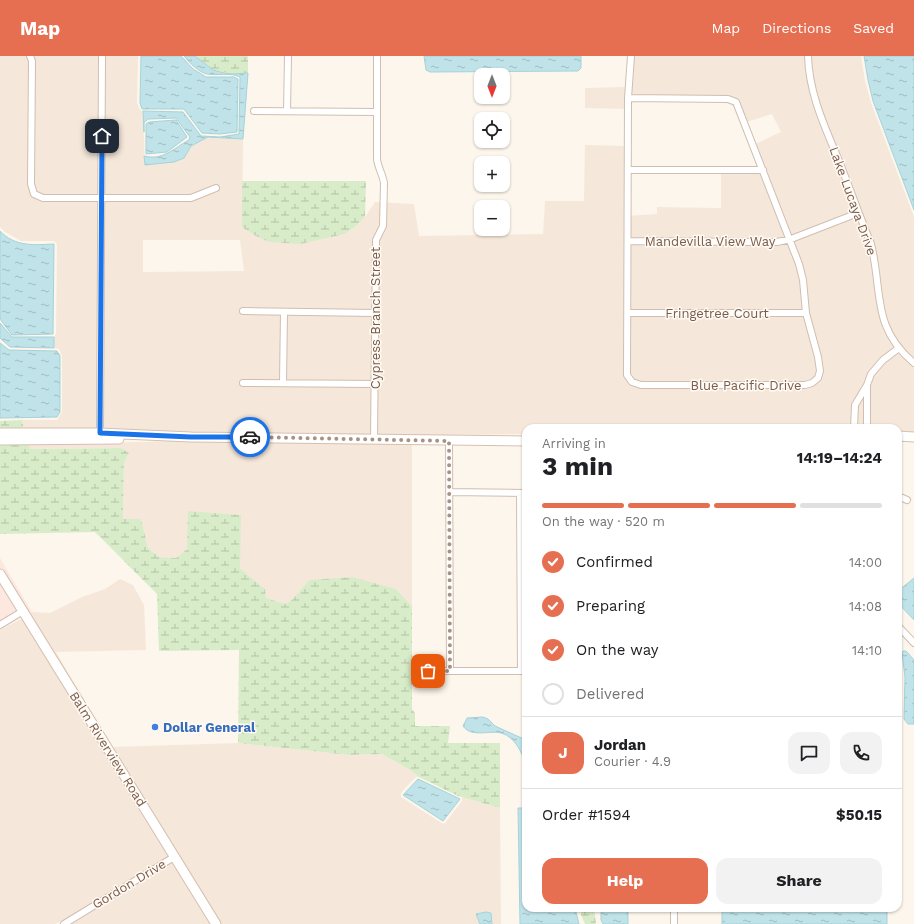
<!DOCTYPE html>
<html lang="en">
<head>
<meta charset="utf-8">
<style>
	:root { --surface:#fff; --page:#f2f2f2; --text:#202124; --muted:#757577; --line:#e0e0e0; --accent:#e76f51 }
	body { margin:0; font-family:"Work Sans",sans-serif; background:var(--page); color:var(--text); height:100vh; display:flex; flex-direction:column; font-size:15px; white-space:nowrap }
	* { box-sizing:border-box; margin:0 }
	p { font-size:13px; color:var(--muted) }
	.icon { flex:none; width:22px; height:22px; fill:none; stroke:currentColor; stroke-width:2; stroke-linecap:round; stroke-linejoin:round }
	.map { position:relative; flex:1; overflow:hidden }
	.panel { position:absolute; left:522px; top:368px; width:380px; height:488px; display:flex; flex-direction:column; background:var(--surface); border-radius:12px; box-shadow:0 1px 3px #0004 }
	.panel>* { flex:none }
	.needle { width:26px; rotate:180deg }
	.controls { position:absolute; left:474px; top:12px; display:grid; gap:8px }
	.controls a { display:grid; place-items:center; width:36px; height:36px; border-radius:8px; background:var(--surface); box-shadow:0 1px 3px #0004; font-size:20px }
	.pin { position:absolute; display:grid; place-items:center; width:34px; height:34px; color:#fff; margin:-17px; border-radius:8px; box-shadow:0 2px 6px #0006 }
	.courier { position:absolute; display:grid; place-items:center; width:40px; height:40px; margin:-20px; border:3px solid #1a73e8; border-radius:50%; background:#fff; color:#222; box-shadow:0 1px 5px #0007 }
	.overview em { font-style:normal; font-weight:700 }
	.overview div { display:flex; flex-direction:column-reverse }
	.overview { display:flex; align-items:center; justify-content:space-between; height:68px; padding:0 20px }
	h1 { font-size:26px; font-weight:700; line-height:30px }
	.bar { display:grid; grid-template-columns:repeat(4,1fr); gap:6px 4px; align-content:center; height:48px; padding:0 20px }
	.bar i { height:5px; border-radius:3px; background:var(--line) }
	.bar .active { background:var(--accent) }
	.bar p { grid-column:span 4 }
	.line { display:flex; align-items:center; gap:10px; padding:0 20px; border-top:1px solid var(--line) }
	.line div { flex:1 }
	.round { display:grid; place-items:center; flex:none; width:42px; height:42px; border-radius:12px; background:var(--page) }
	ol { padding:0 20px; list-style:none }
	li { display:flex; align-items:center; gap:12px; height:44px }
	li p { margin-inline-start:auto }
	li .icon { padding:4px; border-radius:50%; background:var(--accent); color:#fff; stroke-width:4 }
	li:last-child { color:var(--muted) }
	li i { width:22px; height:22px; border:2px solid var(--line); border-radius:50% }
	.action { display:flex; gap:8px; margin-top:auto; padding:8px 20px }
	.action a { flex:1; height:46px; border-radius:12px; background:var(--accent); color:#fff; font-size:16px; font-weight:700; line-height:46px; text-align:center }
	.action a+a { background:var(--page); color:var(--text) }
	header { display:flex; align-items:center; gap:24px; box-sizing:border-box; height:56px; padding:0 20px; background:var(--accent); color:#fff }
	header strong { font-size:19px }
	nav { display:flex; gap:22px; margin-inline-start:auto; font-size:14px }
	.map>svg:first-child { display:block }
	.residential { fill:#f5e8da; fill-rule:evenodd }
	.commercial { fill:#fde8e0 }
	.wetland { fill:url(#wetland-marsh) }
	.water { fill:url(#water-ripples); stroke:#a5d3da }
	.lines { fill:none; stroke-linecap:round; stroke-linejoin:round }
	.street-casing { stroke:#d1beb0; stroke-width:8 }
	.secondary-casing { stroke:#d6c0b0; stroke-width:11 }
	.street { stroke:#fff; stroke-width:6 }
	.secondary { stroke:#fff; stroke-width:9 }
	.done { stroke:#a89285; stroke-width:4; stroke-dasharray:0 7.2 }
	.route { stroke:#1a73e8; stroke-width:5 }
	.shop-dot { fill:#3f7fe0; stroke:#fffaf3; stroke-width:1.5 }
	.labels { text-anchor:middle; dominant-baseline:central; stroke-width:3; stroke-linejoin:round; paint-order:stroke }
	.street-label { font-size:13px; fill:#7a5c4d; stroke:#fffaf3 }
	.shop-label { font-size:13px; font-weight:bold; fill:#366cbe; stroke:#fffaf3; text-anchor:start }
</style>
</head>
<body>
<header>
<strong>Map</strong>
<nav><a>Map</a><a>Directions</a><a>Saved</a></nav>
</header>
<div class="map">
<svg width="914" height="868" viewBox="0 0 914 868">
	<defs>
		<pattern id="wetland-marsh" width="20" height="14" patternUnits="userSpaceOnUse"><rect width="20" height="14" fill="#d8ecc9"/><path d="M1 5h8M5 5V1M11 12h8M15 12V8" fill="none" stroke="#b4c2a5"/></pattern>
		<pattern id="water-ripples" width="26" height="14" patternUnits="userSpaceOnUse"><rect width="26" height="14" fill="#bfe3e8"/><path d="M2 4q2-2 4 0t4 0M15 11q2-2 4 0t4 0" fill="none" stroke="#a0bbbe"/></pattern>
	</defs>
	<rect width="100%" height="100%" fill="#fdf6ec"/>
	<path class="residential" d="M0,0H138L137,47L140,54L143,55L145,109L208,81L243,83L242,171L333,181L345,178L355,171L365,161L375,146L414,148L419,180L543,178L545,145H584L585,89L627,90L626,160L657,158V151L721,152V115L756,113V105L751,90L781,76L772,58L746,66L733,50L717,42L638,45L628,48V53L585,52V32L627,31L628,0H861L865,25L871,47L914,161V378L898,377V372H526V378L323,380L24,374L22,364H57L62,356V300L59,293L54,292V281L56,278L57,188L54,185H21L5,176L0,171ZM143,184H240L244,215L143,216Z
		M191,384H254L412,389V550L396,533L309,524L293,543L285,548L266,542L265,533L240,512V459L187,493L176,502L159,501L148,492L141,463H123L124,407L129,397L121,392L29,393L28,387L146,386Z
		M120,523L133,529L144,549L146,594L56,596L112,691L238,687L349,699L382,698L410,714L419,721H416L406,731L401,737V741L443,768L445,767L462,745V741L458,740L500,752L501,868H492L491,861L489,856L478,857L477,861L480,868H220L29,559L32,557V556L50,557L82,541L105,533Z
		M23,562L170,800L62,865L55,868H0V574Z
		M173,805L212,868H70Z"/>
	<path class="commercial" d="M0,502L32,556L29,559L0,513Z
		M0,524L18,553L0,565Z"/>
	<path class="wetland" d="M195,0H248V17L232,18L213,14Z
		M242,125H366L365,161L355,171L345,178L300,188L269,186L256,180L242,171Z
		M22,364L24,374H0V365Z
		M0,387H28L30,393L121,392L129,397L124,407L123,463H141L148,492L159,501L176,502L187,493L188,455L241,459L240,512L265,533L266,542L285,548L293,543L309,524L352,521L396,533L412,550V653L415,657V670H450L448,687H500V752L458,740L419,721L410,714L382,698L349,699L238,687L239,594L159,595L157,538L95,476L0,478Z
		M581,852H594L596,868H585L581,859Z"/>
	<path class="water" d="M141,0H181L193,13L206,21H234L238,23L237,76L220,78L202,77L184,53H142L140,47Z
		M184,0H195L213,14L224,17L232,18L248,17L243,83L208,81L191,90L184,102L174,106L145,109L144,100C163,105 174,92 189,84L190,81L176,62L148,63L144,67V76L143,55L183,56L201,80L220,81L239,78L240,21C230,16 218,20 207,18C198,16 190,7 184,0Z
		M424,0H581V12L578,15L430,16L426,14Z
		M864,0H914V154L873,45L868,24Z
		M176,64L187,81L167,96L146,98V68L149,66Z
		M0,175C15,191 34,189 54,188L53,278L12,279L0,263Z
		M0,267L12,281H54V292L10,291L0,282Z
		M0,287L9,294L57,295L60,300V356L57,361L0,362Z
		M914,522V564L898,547V535Z
		M903,595H906L914,604V668H908L904,663L905,621L902,597Z
		M483,661L488,663L495,670L526,684V723H523C524,719 526,713 525,708C523,697 514,680 501,677C490,674 471,682 463,670L467,662Z
		M418,723L460,743L443,765L403,739Z
		M518,752H526V852H575L579,868H520Z
		M601,852H628V868H603L601,864Z
		M722,852H887V868H722Z
		M486,856L491,857L492,868H480L476,858Z"/>
	<g class="lines">
		<g class="street-casing">
			<path id="street" d="M30,0L32,5L31,128L34,138L43,142H191L216,132
				M808,0C809,38 825,71 839,105C850,133 860,161 871,188C883,236 871,271 914,307
				M628,42L728,43L736,46L799,208L803,224L806,257L818,301L820,315L818,322L812,327L805,329H641L632,326L627,319L628,42L631,0
				M254,55L377,56
				M287,55L288,0
				M628,114H763
				M628,185L777,186L791,183L858,157
				M243,255L375,257
				M628,257H806
				M243,327L375,328
				M283,327L284,256
				M854,372L855,349L867,329L871,318L883,304L899,292
				M867,372V330
				M100,380L102,0
				M374,383L376,189V184L383,170L384,127C383,119 378,112 377,103V0
				M449,385L450,615
				M449,436L526,437
				M520,437L521,615
				M898,440L907,444
				M0,569L23,555
				M898,570L914,587
				M417,615H526
				M64,868L174,801
				M674,868V852"/>
		</g>
		<g class="secondary-casing">
			<path id="secondary" d="M0,377H100L191,381L526,385
				M898,380L914,381
				M0,384L119,383
				M0,518L216,868"/>
		</g>
		<use href="#street" class="street"/>
		<use href="#secondary" class="secondary"/>
	</g>
	<g class="lines">
		<path class="done" d="M250,381L449,385L450,615H428"/>
		<path class="route" d="M102,80L100,377L191,381H250"/>
	</g>
	<circle class="shop-dot" cx="155" cy="671" r="4"/>
	<g class="labels">
		<g class="street-label">
			<text transform="translate(853 145) rotate(70)">Lake Lucaya Drive</text>
			<text x="710" y="185">Mandevilla View Way</text>
			<text x="717" y="257">Fringetree Court</text>
			<text transform="translate(375 262) rotate(-90)">Cypress Branch Street</text>
			<text x="746" y="329">Blue Pacific Drive</text>
			<text transform="translate(108 693) rotate(58)">Balm Riverview Road</text>
			<text transform="translate(129 828) rotate(-31)">Gordon Drive</text>
		</g>
		<g class="shop-label">
			<text x="163" y="671">Dollar General</text>
		</g>
	</g>
</svg>
<div class="controls">
<a><svg class="needle" viewBox="-14 -14 28 28"><path d="M0-13l5 13h-10z" fill="#e53935"/><path d="M0 13l5-13h-10z" fill="#757577"/></svg></a>
<a><svg class="icon" aria-label="locate" viewBox="0 0 24 24"><circle cx="12" cy="12" r="6"/><path d="M12 2v4M12 18v4M2 12h4M18 12h4"/></svg></a>
<a>+</a>
<a>−</a>
</div>
<div class="pin" style="left:428px;top:615px;background:#ea580c"><svg class="icon" aria-label="bag" viewBox="0 0 24 24"><path d="M5 8h14l-1 12H6zM9 8a3 3 0 0 1 6 0"/></svg></div>
<div class="pin" style="left:102px;top:80px;background:#1f2937"><svg class="icon" aria-label="home" viewBox="0 0 24 24"><path d="M3 11l9-7 9 7M6 9v11h12V9"/></svg></div>
<div class="courier" style="left:250px;top:381px"><svg class="icon" aria-label="car" viewBox="0 0 24 24"><path d="M5 17H2v-5l4-1 3-4h7l3 4 3 1v5h-3M9 17h6M6 11h13"/><circle cx="7" cy="17" r="2"/><circle cx="17" cy="17" r="2"/></svg></div>
<section class="panel">
<div class="overview"><div><h1>3 min</h1><p>Arriving in</p></div><em>14:19–14:24</em></div>
<div class="bar"><i class="active"></i><i class="active"></i><i class="active"></i><i></i><p>On the way · 520 m</p></div>
<ol>
<li><svg class="icon" aria-label="check" viewBox="0 0 24 24"><path d="M5 12l5 5 9-10"/></svg>Confirmed<p>14:00</p></li>
<li><svg class="icon" aria-label="check" viewBox="0 0 24 24"><path d="M5 12l5 5 9-10"/></svg>Preparing<p>14:08</p></li>
<li><svg class="icon" aria-label="check" viewBox="0 0 24 24"><path d="M5 12l5 5 9-10"/></svg>On the way<p>14:10</p></li>
<li><i></i>Delivered</li>
</ol>
<div class="line" style="height:72px"><b class="round" style="background:var(--accent);color:#fff">J</b><div><b>Jordan</b><p>Courier · 4.9</p></div><a class="round"><svg class="icon" aria-label="chat" viewBox="0 0 24 24"><path d="M4 5h16v11H9l-5 4z"/></svg></a><a class="round"><svg class="icon" aria-label="phone" viewBox="0 0 24 24"><path d="M5 4h4l2 5-3 2q2 4 5 5l2-3 5 2v4C11 20 4 13 5 4z"/></svg></a></div>
<div class="line" style="height:52px"><div>Order #1594</div><b>$50.15</b></div>
<div class="action"><a>Help</a><a>Share</a></div>
</section>
</div>
</body>
</html>
